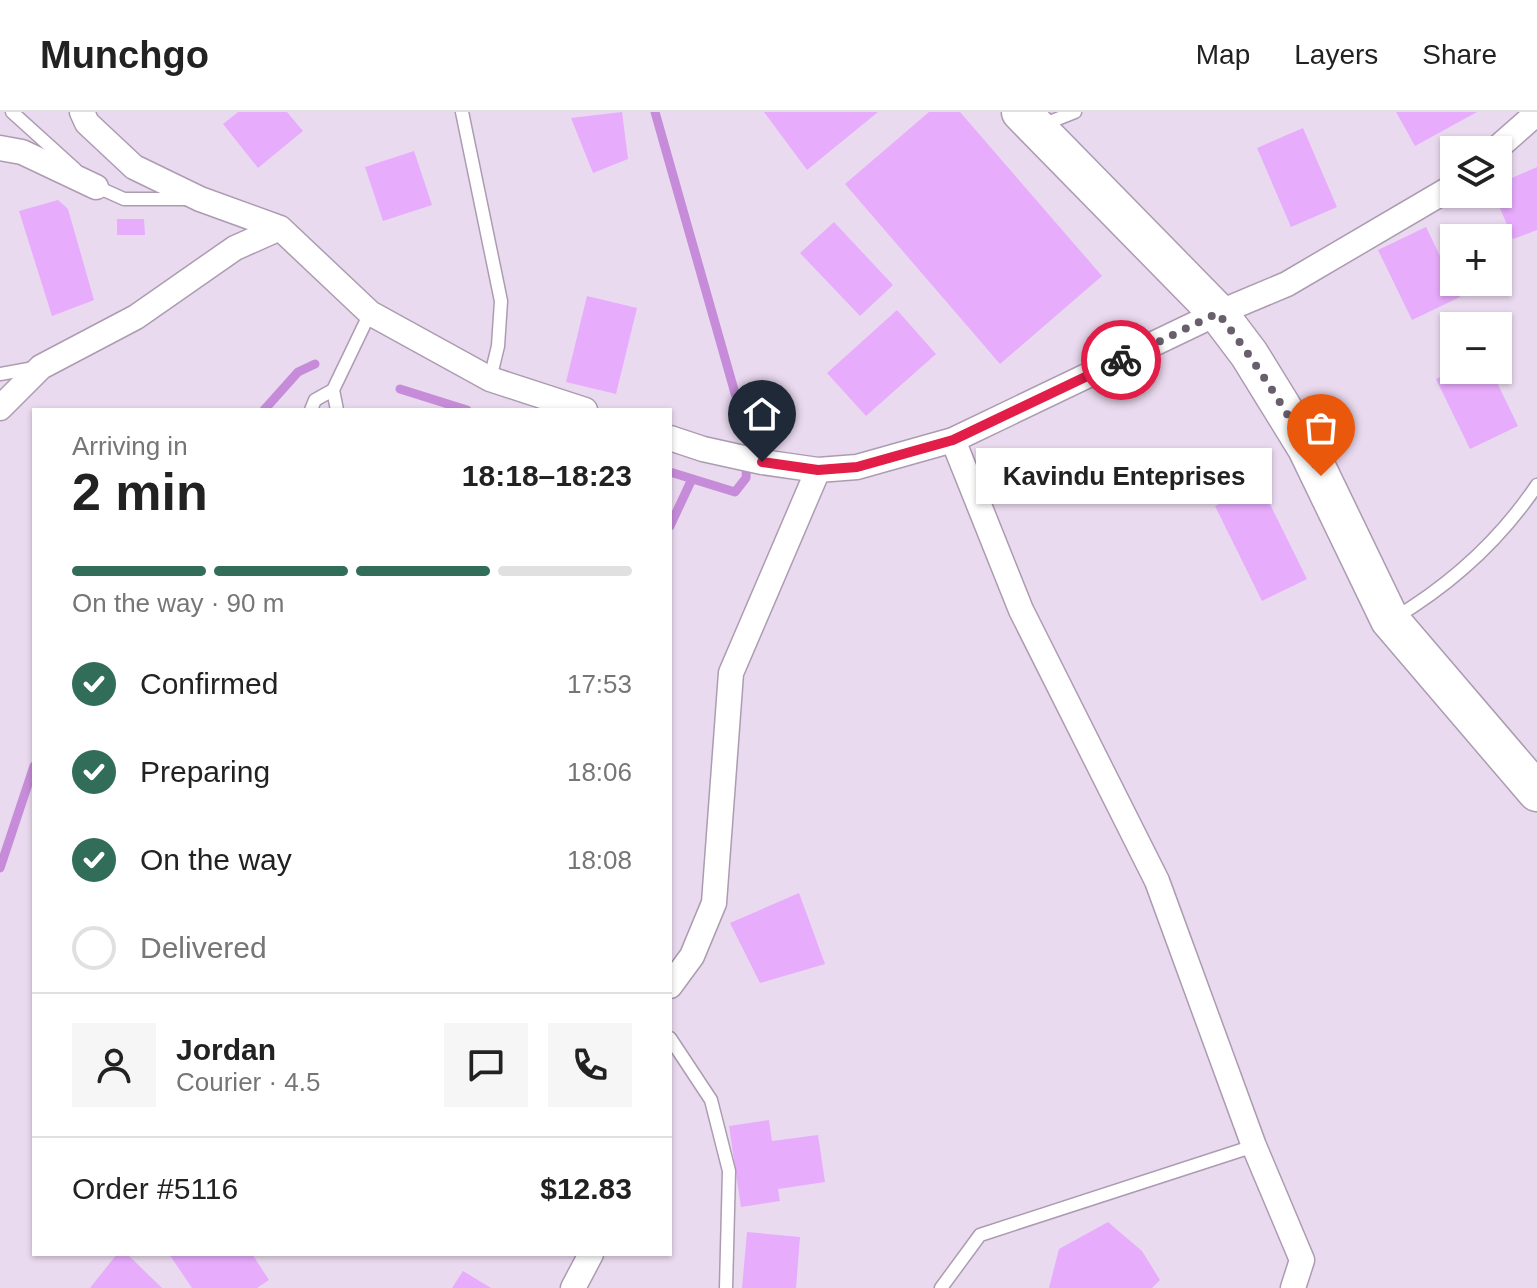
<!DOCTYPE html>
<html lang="en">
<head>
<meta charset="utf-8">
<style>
	:root { --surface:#fff; --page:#f6f6f6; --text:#222; --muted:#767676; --line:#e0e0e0; --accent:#316d58 }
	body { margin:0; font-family:Helvetica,sans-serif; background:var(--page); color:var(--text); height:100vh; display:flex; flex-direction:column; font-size:30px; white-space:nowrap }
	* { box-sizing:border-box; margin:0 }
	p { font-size:26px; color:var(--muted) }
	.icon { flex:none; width:44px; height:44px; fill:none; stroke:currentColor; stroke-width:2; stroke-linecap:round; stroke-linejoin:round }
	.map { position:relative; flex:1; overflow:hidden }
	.panel { position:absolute; left:32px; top:296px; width:640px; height:848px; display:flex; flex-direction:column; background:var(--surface); border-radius:0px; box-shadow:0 2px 6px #0004 }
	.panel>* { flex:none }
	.tools { position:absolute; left:1440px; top:24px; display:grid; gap:16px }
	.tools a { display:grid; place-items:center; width:72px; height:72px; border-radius:0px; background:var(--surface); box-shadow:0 2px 6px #0004; font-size:40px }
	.pin { position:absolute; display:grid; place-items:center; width:68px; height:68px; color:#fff; margin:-82px -34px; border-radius:50% 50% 50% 0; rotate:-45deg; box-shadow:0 0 8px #0007 }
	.pin .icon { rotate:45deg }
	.courier { position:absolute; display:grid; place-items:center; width:80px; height:80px; margin:-40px; border:6px solid #e11d48; border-radius:50%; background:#fff; color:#222; box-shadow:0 2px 10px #0007 }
	.bubble { position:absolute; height:56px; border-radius:0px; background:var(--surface); box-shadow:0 2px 6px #0004; font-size:26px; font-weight:600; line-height:56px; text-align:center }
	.summary em { font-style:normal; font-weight:600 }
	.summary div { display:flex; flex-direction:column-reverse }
	.summary { display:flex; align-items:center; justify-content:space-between; height:136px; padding:0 40px }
	h1 { font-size:52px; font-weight:600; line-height:60px }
	.bar { display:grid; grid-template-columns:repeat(4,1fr); gap:12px 8px; align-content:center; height:96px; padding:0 40px }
	.bar i { height:10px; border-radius:6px; background:var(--line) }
	.bar .on { background:var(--accent) }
	.bar p { grid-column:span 4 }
	.line { display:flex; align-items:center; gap:20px; padding:0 40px; border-top:2px solid var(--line) }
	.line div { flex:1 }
	.round { display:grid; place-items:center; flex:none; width:84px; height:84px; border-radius:0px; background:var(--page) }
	ol { padding:0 40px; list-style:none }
	li { display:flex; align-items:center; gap:24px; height:88px }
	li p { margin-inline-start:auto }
	li .icon { padding:8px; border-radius:50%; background:var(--accent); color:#fff; stroke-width:4 }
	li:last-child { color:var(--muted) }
	li i { width:44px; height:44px; border:4px solid var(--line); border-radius:50% }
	header { display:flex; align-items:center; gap:48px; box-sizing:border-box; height:112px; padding:0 40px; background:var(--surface); border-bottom:2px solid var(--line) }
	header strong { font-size:38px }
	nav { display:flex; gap:44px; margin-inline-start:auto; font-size:28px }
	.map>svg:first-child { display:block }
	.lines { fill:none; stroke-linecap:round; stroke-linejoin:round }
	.stream { stroke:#c78cd9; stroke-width:9 }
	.building { fill:#e8acfc }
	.service-casing { stroke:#ac9cb1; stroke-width:15 }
	.minor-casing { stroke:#ac9cb1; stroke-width:27 }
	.primary-casing { stroke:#ac9cb1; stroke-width:41 }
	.service { stroke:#fff; stroke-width:12 }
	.minor { stroke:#fff; stroke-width:24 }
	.primary { stroke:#fff; stroke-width:38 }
	.done { stroke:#695f6c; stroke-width:8; stroke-dasharray:0 14.4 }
	.route { stroke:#e11d48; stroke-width:10 }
</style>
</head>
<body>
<header>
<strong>Munchgo</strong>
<nav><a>Map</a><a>Layers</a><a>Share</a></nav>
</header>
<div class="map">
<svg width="1537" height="1176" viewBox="0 0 1537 1176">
	<rect width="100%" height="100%" fill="#eadaef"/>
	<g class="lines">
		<path class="stream" d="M655,0L748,327L746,366L735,380L670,360
			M400,277L467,298
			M264,298L298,260L315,252
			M670,414L692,367
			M0,756L34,654"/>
	</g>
	<path class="building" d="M238,0H287L303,19L258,56L223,12Z
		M622,0L628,47L593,61L571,6Z
		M764,0H878L807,58Z
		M929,0H960L1102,164L1000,252L845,72Z
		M1396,0H1477L1415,34Z
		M1303,16L1337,95L1291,115L1257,36Z
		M414,39L432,93L383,109L365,55Z
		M1537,55V118L1513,127L1494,82H1498V72Z
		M58,88L68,97L94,188L52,204L19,99Z
		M117,107H144L145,123H117Z
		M834,110L893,173L860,204L800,141Z
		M1426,115L1460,185L1412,208L1378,138Z
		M587,184L637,196L616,282L566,270Z
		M897,198L936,242L866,304L827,261Z
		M1455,258H1491L1518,314L1470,337L1436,267Z
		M1260,372L1307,467L1262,489L1215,394Z
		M799,781L825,852L760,871L730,811Z
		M769,1008L772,1029L818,1023L825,1070L778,1077L780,1089L741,1095L729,1014Z
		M1108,1110L1142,1139L1160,1168L1152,1176H1049L1059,1137Z
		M747,1120L800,1125L796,1176H742Z
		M117,1142H127L162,1176H90Z
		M169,1142H252L269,1168L257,1176H192Z
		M463,1159L491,1176H452Z"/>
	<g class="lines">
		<g class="service-casing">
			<path id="service" d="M12,0L75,57
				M462,0L501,189L498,234L490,267
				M1042,13L1075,0
				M95,74L124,87H186
				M0,262L34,256
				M333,278L337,298
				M311,298L315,288L333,278L370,201
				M1393,507C1450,473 1500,428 1537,373
				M670,926L711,988L729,1059L726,1176
				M941,1176L980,1123L1254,1034"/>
		</g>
		<g class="minor-casing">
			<path id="minor" d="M82,0L87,11L134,55L200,87L280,116L370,201L490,267L585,298
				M0,36L22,40L96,75
				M1495,38L1537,1
				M0,296L41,255L136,205L235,136L280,116
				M670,326L703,337L762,350L818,358L857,355L953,328L1218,201L1287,172L1454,74
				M953,328L1021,498L1157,769L1254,1034L1302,1148L1293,1176
				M670,874L692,844L714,791L731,561L818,358
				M573,1176L591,1142"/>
		</g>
		<g class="primary-casing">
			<path id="primary" d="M1021,0L1218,201L1249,242L1307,336L1390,508L1537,680"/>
		</g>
		<use href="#service" class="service"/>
		<use href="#minor" class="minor"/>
		<use href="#primary" class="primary"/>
	</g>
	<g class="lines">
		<path class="done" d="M1121,248L1218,201C1257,252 1293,307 1321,364"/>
		<path class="route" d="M762,350L818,358L857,355L953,328L1121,248"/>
	</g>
</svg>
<div class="tools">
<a><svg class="icon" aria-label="layers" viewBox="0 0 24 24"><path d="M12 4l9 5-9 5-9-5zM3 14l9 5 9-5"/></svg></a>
<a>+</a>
<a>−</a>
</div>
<div class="pin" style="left:1321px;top:364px;background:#ea580c"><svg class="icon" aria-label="bag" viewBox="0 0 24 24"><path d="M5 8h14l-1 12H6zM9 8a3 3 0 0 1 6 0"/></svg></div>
<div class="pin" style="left:762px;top:350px;background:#1f2937"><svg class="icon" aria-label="home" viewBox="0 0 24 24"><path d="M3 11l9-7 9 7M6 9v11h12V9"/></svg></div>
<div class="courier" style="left:1121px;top:248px"><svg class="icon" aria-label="bike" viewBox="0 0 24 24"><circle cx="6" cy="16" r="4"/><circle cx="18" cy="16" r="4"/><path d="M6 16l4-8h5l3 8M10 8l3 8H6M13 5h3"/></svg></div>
<div class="bubble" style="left:976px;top:336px;width:296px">Kavindu Enteprises</div>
<section class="panel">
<div class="summary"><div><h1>2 min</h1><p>Arriving in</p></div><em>18:18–18:23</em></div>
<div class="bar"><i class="on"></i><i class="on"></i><i class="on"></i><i></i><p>On the way · 90 m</p></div>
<ol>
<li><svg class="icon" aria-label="check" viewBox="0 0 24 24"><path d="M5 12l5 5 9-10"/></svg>Confirmed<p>17:53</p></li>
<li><svg class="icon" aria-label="check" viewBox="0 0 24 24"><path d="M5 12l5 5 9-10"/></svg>Preparing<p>18:06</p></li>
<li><svg class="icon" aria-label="check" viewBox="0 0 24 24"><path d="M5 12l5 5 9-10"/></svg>On the way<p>18:08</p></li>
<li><i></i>Delivered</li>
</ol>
<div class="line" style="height:144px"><a class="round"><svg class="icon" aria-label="person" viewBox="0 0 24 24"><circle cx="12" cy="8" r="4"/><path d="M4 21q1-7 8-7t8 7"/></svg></a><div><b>Jordan</b><p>Courier · 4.5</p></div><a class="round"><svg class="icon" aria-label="chat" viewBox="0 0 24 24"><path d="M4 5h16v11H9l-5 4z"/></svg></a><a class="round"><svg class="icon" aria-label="phone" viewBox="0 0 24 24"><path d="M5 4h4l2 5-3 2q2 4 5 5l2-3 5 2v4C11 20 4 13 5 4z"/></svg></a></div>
<div class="line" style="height:104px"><div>Order #5116</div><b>$12.83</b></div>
</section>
</div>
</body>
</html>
